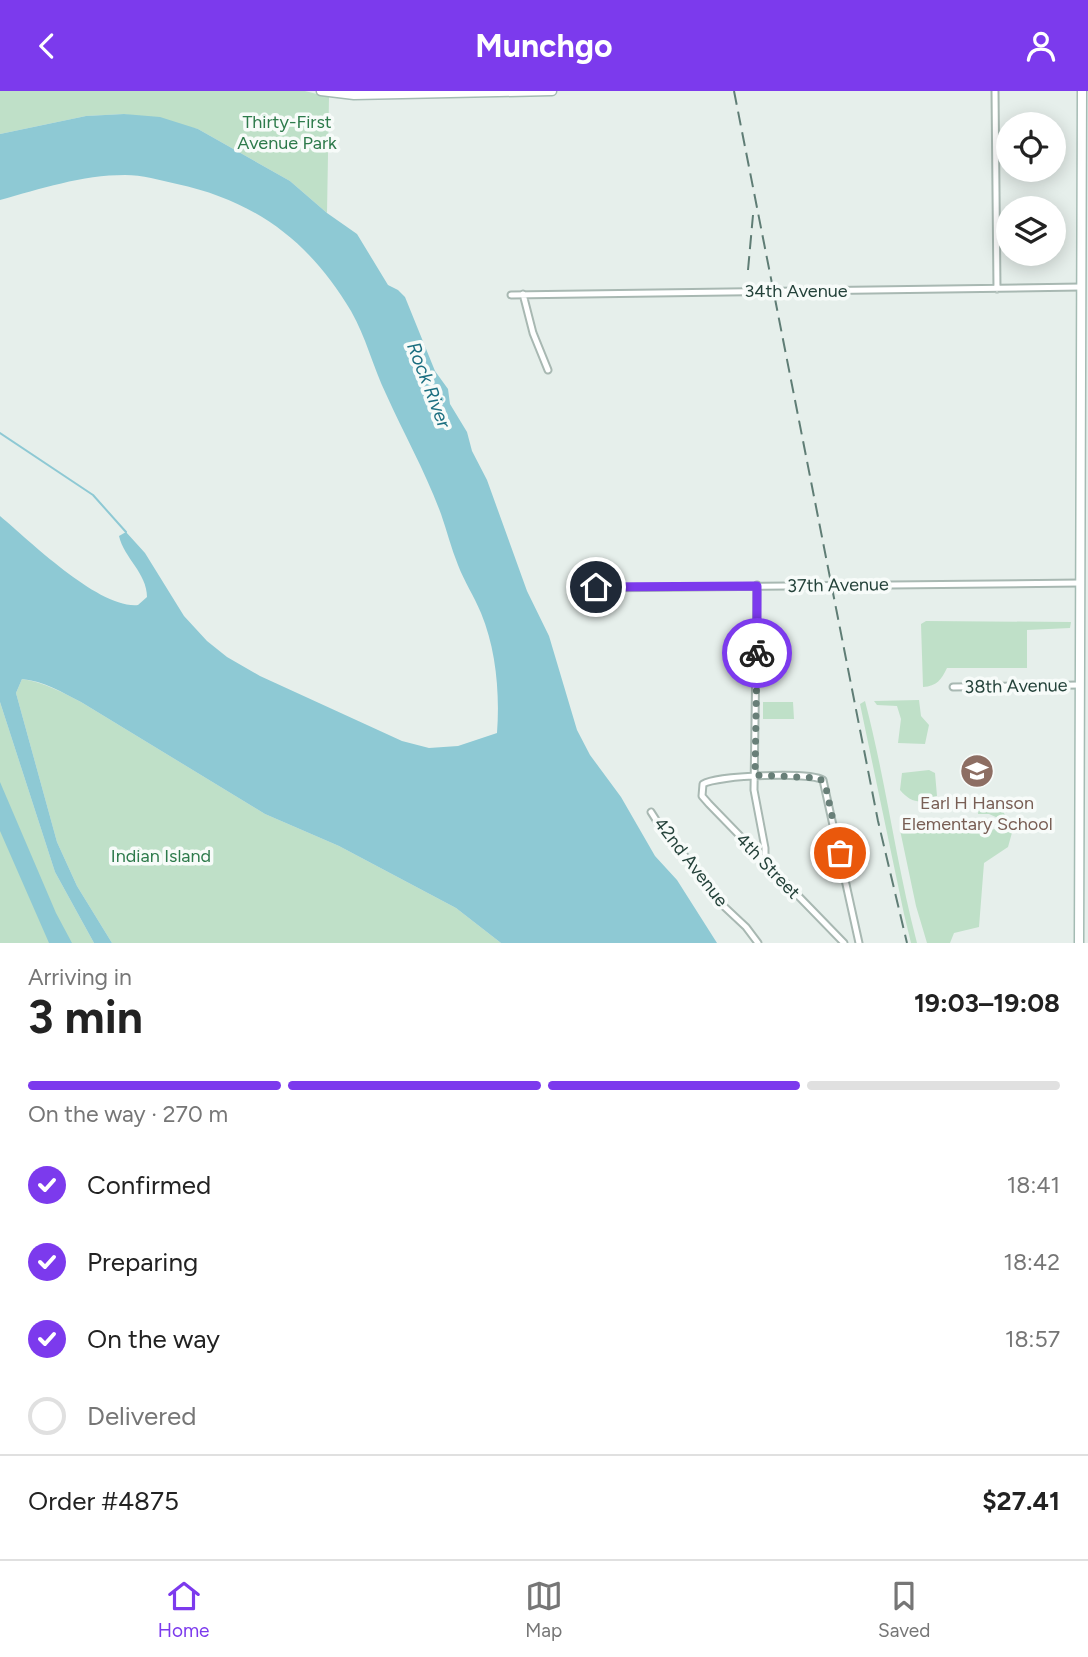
<!DOCTYPE html>
<html lang="en">
<head>
<meta charset="utf-8">
<style>
	:root { --surface:#fff; --page:#f2f2f2; --text:#222; --muted:#767676; --line:#e0e0e0; --accent:#7c3aed }
	body { margin:0; font-family:Figtree,sans-serif; background:var(--page); color:var(--text); height:100vh; display:flex; flex-direction:column; font-size:26px; white-space:nowrap }
	* { box-sizing:border-box; margin:0 }
	p { font-size:23px; color:var(--muted) }
	.icon { flex:none; width:38px; height:38px; fill:none; stroke:currentColor; stroke-width:2; stroke-linecap:round; stroke-linejoin:round }
	.map { position:relative; height:852px; overflow:hidden }
	.details { display:flex; flex-direction:column; background:var(--surface); flex:1 }
	.details>* { flex:none }
	.buttons { position:absolute; left:996px; top:21px; display:grid; gap:14px }
	.buttons a { display:grid; place-items:center; width:70px; height:70px; border-radius:50%; background:var(--surface); box-shadow:0 4px 18px #0003; font-size:35px }
	.pin { position:absolute; display:grid; place-items:center; width:60px; height:60px; color:#fff; margin:-30px; border:4px solid #fff; border-radius:50%; box-shadow:0 2px 7px #0007 }
	.courier { position:absolute; display:grid; place-items:center; width:70px; height:70px; margin:-35px; border:5px solid #7c3aed; border-radius:50%; background:#fff; color:#222; box-shadow:0 2px 9px #0007 }
	.summary em { font-style:normal; font-weight:700 }
	.summary div { display:flex; flex-direction:column-reverse }
	.summary { display:flex; align-items:center; justify-content:space-between; height:119px; padding:0 28px }
	h1 { font-size:46px; font-weight:700; line-height:52px }
	.bar { display:grid; grid-template-columns:repeat(4,1fr); gap:10px 7px; align-content:center; height:84px; padding:0 28px }
	.bar i { height:9px; border-radius:5px; background:var(--line) }
	.bar .selected { background:var(--accent) }
	.bar p { grid-column:span 4 }
	.line { display:flex; align-items:center; gap:18px; padding:0 28px; border-top:2px solid var(--line) }
	.line div { flex:1 }
	ol { padding:0 28px; list-style:none }
	li { display:flex; align-items:center; gap:21px; height:77px }
	li p { margin-inline-start:auto }
	li .icon { padding:7px; border-radius:50%; background:var(--accent); color:#fff; stroke-width:4 }
	li:last-child { color:var(--muted) }
	li i { width:38px; height:38px; border:4px solid var(--line); border-radius:50% }
	header { display:flex; justify-content:space-between; align-items:center; height:91px; padding:0 28px; background:var(--accent); color:#fff; font-size:32px; font-weight:700 }
	.tab-bar { display:flex; justify-content:space-around; align-items:center; height:98px; border-top:2px solid var(--line); background:var(--surface); font-size:19px; color:var(--muted) }
	.tab-bar a { display:grid; justify-items:center; gap:4px }
	.tab-bar .selected { color:var(--accent) }
	.map>svg:first-child { display:block }
	.green { fill:#bfe0c8 }
	.water { fill:#8ec9d4 }
	.lines { fill:none; stroke-linecap:round; stroke-linejoin:round }
	.stream { stroke:#8ec9d4; stroke-width:2 }
	.street-casing { stroke:#a8b8b2; stroke-width:9 }
	.secondary-casing { stroke:#a4bbb3; stroke-width:11 }
	.street { stroke:#fff; stroke-width:5 }
	.secondary { stroke:#fff; stroke-width:8 }
	.rail { stroke:#5f7d75; stroke-width:2; stroke-dasharray:14 7; stroke-linecap:butt }
	.done { stroke:#687f78; stroke-width:7; stroke-dasharray:0 12.6 }
	.route { stroke:#7c3aed; stroke-width:9 }
	.labels { text-anchor:middle; dominant-baseline:central; stroke-width:7; stroke-linejoin:round; paint-order:stroke }
	.park-label { font-size:18px; fill:#2d7a4b; stroke:#f7fbf9 }
	.street-label { font-size:18px; fill:#24423a; stroke:#f7fbf9 }
	.education-label { font-size:18px; fill:#785e54; stroke:#f7fbf9 }
	.water-label { font-size:19px; font-style:italic; fill:#1c6f80; stroke:#f7fbf9 }
</style>
</head>
<body>
<header><svg class="icon" aria-label="back" viewBox="0 0 24 24"><path d="M15 5l-7 7 7 7"/></svg>Munchgo<svg class="icon" aria-label="person" viewBox="0 0 24 24"><circle cx="12" cy="8" r="4"/><path d="M4 21q1-7 8-7t8 7"/></svg></header>
<div class="map">
<svg width="1088" height="852" viewBox="0 0 1088 852">
	<rect width="100%" height="100%" fill="#e6efeb"/>
	<path class="green" d="M0,0H305L329,6L327,122L290,90L198,38L124,23L86,25L0,43Z
		M926,530L1071,531L1070,537L1027,539V577H947C941,589 937,595 923,596L921,533Z
		M22,588C44,591 61,601 81,611L265,723L339,755L456,817L501,852H112L77,795L57,751L16,602Z
		M919,609L921,625L929,634L925,653L898,652L901,628L897,615L877,614L874,610Z
		M865,610C886,690 896,772 917,852H911L904,823L860,613Z
		M0,611L55,781L94,852H0Z
		M763,611H793L794,628H763Z
		M929,679L935,682L937,705C922,714 911,712 900,699L902,682Z
		M979,714L1000,715L1005,724L998,727L989,723H978Z
		M1013,738L1008,756L984,772L979,836L954,842L950,852H927L916,815L900,739Z"/>
	<path class="water" d="M124,23L160,26L198,38L290,90L327,122L357,143L388,194L398,199L405,206L435,280L448,298L450,313L467,341L472,360L487,389L527,500L549,545L577,639L590,664L621,706L655,765L677,789L717,852H501L456,817L339,755L265,723L81,611C61,601 44,590 22,588L16,602L57,751L77,795L112,852H94L55,781L0,611V425C30,450 99,518 138,514L147,506C147,482 124,467 119,445L126,441L145,462L184,525L207,550L227,566L260,585L402,650L429,657L458,655L497,642C500,602 496,558 481,522C474,505 464,490 458,474C451,457 447,440 441,423C426,382 404,343 386,303C373,276 366,246 351,220C310,151 256,110 177,93C160,89 142,84 125,84C82,84 40,98 0,109V43L86,25Z
		M0,691L56,822L72,852H49L0,740Z"/>
	<g class="lines">
		<path class="stream" d="M0,342L93,404L126,441"/>
		<g class="street-casing">
			<path id="street" d="M995,0L997,198
				M523,203L533,242L548,279
				M511,204L1081,196
				M757,494L754,699L765,757V772
				M596,497L1080,492
				M953,596L1079,594
				M651,721L672,754L680,758L715,807L746,836L758,852
				M844,852L709,713L702,705L703,693C717,684 811,681 823,689L859,852"/>
		</g>
		<g class="secondary-casing">
			<path id="secondary" d="M321,0L354,4L552,0
				M1079,852L1082,0"/>
		</g>
		<use href="#street" class="street"/>
		<use href="#secondary" class="secondary"/>
		<path class="rail" d="M734,0L878,730L907,852
			M748,179L753,124"/>
	</g>
	<g class="lines">
		<path class="done" d="M757,562L755,684L820,687L826,697L840,762"/>
		<path class="route" d="M596,496L757,495V562"/>
	</g>
	<defs>
		<g id="school-disc" transform="scale(1.75)"><circle r="9.5" fill="#8d6e63" stroke="#f7fbf9"/><path d="M0-5L7-2L0 1L-7-2ZM-4 1L0 2.5L4 1V4Q0 6-4 4Z" fill="#fff"/></g>
	</defs>
	<g fill-rule="evenodd">
		<use href="#school-disc" x="977" y="680"/>
	</g>
	<g class="labels">
		<g class="park-label">
			<text x="287" y="31">Thirty-First<tspan x="287" dy="21">Avenue Park</tspan></text>
			<text x="161" y="765">Indian Island</text>
		</g>
		<g class="street-label">
			<text x="796" y="200">34th Avenue</text>
			<text transform="translate(838 494) rotate(-1)">37th Avenue</text>
			<text transform="translate(1016 595) rotate(-1)">38th Avenue</text>
			<text transform="translate(691 771) rotate(52)">42nd Avenue</text>
			<text transform="translate(768 775) rotate(46)">4th Street</text>
		</g>
		<g class="education-label">
			<text x="977" y="712">Earl H Hanson<tspan x="977" dy="21">Elementary School</tspan></text>
		</g>
		<g class="water-label">
			<text transform="translate(429 294) rotate(69)">Rock River</text>
		</g>
	</g>
</svg>
<div class="buttons">
<a><svg class="icon" aria-label="locate" viewBox="0 0 24 24"><circle cx="12" cy="12" r="6"/><path d="M12 2v4M12 18v4M2 12h4M18 12h4"/></svg></a>
<a><svg class="icon" aria-label="layers" viewBox="0 0 24 24"><path d="M12 4l9 5-9 5-9-5zM3 14l9 5 9-5"/></svg></a>
</div>
<div class="pin" style="left:840px;top:762px;background:#ea580c"><svg class="icon" aria-label="bag" viewBox="0 0 24 24"><path d="M5 8h14l-1 12H6zM9 8a3 3 0 0 1 6 0"/></svg></div>
<div class="pin" style="left:596px;top:496px;background:#1f2937"><svg class="icon" aria-label="home" viewBox="0 0 24 24"><path d="M3 11l9-7 9 7M6 9v11h12V9"/></svg></div>
<div class="courier" style="left:757px;top:562px"><svg class="icon" aria-label="bike" viewBox="0 0 24 24"><circle cx="6" cy="16" r="4"/><circle cx="18" cy="16" r="4"/><path d="M6 16l4-8h5l3 8M10 8l3 8H6M13 5h3"/></svg></div>
</div>
<section class="details">
<div class="summary"><div><h1>3 min</h1><p>Arriving in</p></div><em>19:03–19:08</em></div>
<div class="bar"><i class="selected"></i><i class="selected"></i><i class="selected"></i><i></i><p>On the way · 270 m</p></div>
<ol>
<li><svg class="icon" aria-label="check" viewBox="0 0 24 24"><path d="M5 12l5 5 9-10"/></svg>Confirmed<p>18:41</p></li>
<li><svg class="icon" aria-label="check" viewBox="0 0 24 24"><path d="M5 12l5 5 9-10"/></svg>Preparing<p>18:42</p></li>
<li><svg class="icon" aria-label="check" viewBox="0 0 24 24"><path d="M5 12l5 5 9-10"/></svg>On the way<p>18:57</p></li>
<li><i></i>Delivered</li>
</ol>
<div class="line" style="height:91px"><div>Order #4875</div><b>$27.41</b></div>
</section>
<nav class="tab-bar">
<a class="selected"><svg class="icon" aria-label="home" viewBox="0 0 24 24"><path d="M3 11l9-7 9 7M6 9v11h12V9"/></svg>Home</a>
<a><svg class="icon" aria-label="map" viewBox="0 0 24 24"><path d="M3 6l6-2 6 2 6-2v14l-6 2-6-2-6 2zM9 4v14M15 6v14"/></svg>Map</a>
<a><svg class="icon" aria-label="saved" viewBox="0 0 24 24"><path d="M7 4h10v16l-5-4-5 4z"/></svg>Saved</a>
</nav>
</body>
</html>
